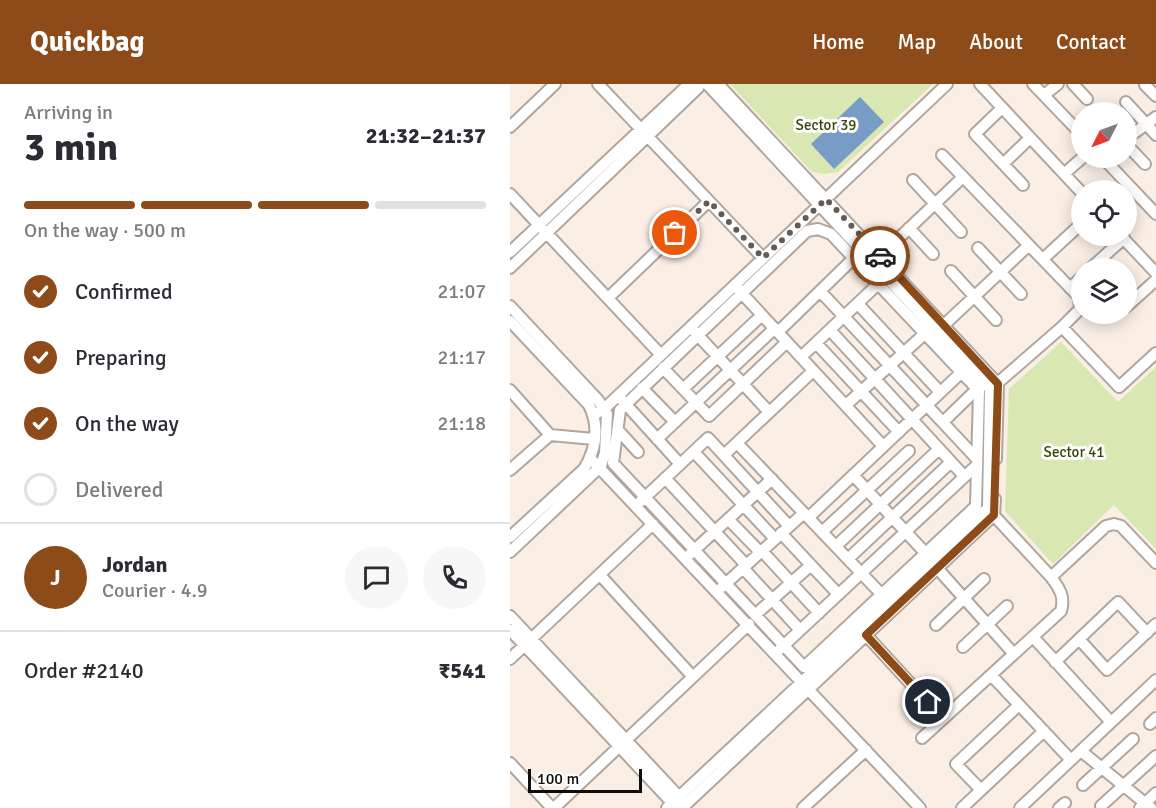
<!DOCTYPE html>
<html lang="en">
<head>
<meta charset="utf-8">
<style>
	:root { --surface:#fff; --page:#f7f7f7; --text:#2b2b33; --muted:#7c7c81; --line:#e1e1e2; --accent:#8c4b18 }
	body { margin:0; font-family:Signika,sans-serif; background:var(--page); color:var(--text); height:100vh; display:flex; flex-direction:column; font-size:22px; white-space:nowrap }
	* { box-sizing:border-box; margin:0 }
	p { font-size:20px; color:var(--muted) }
	.icon { flex:none; width:33px; height:33px; fill:none; stroke:currentColor; stroke-width:2; stroke-linecap:round; stroke-linejoin:round }
	.map { position:relative; flex:1; overflow:hidden }
	.sheet { display:flex; flex-direction:column; background:var(--surface); width:510px }
	.sheet>* { flex:none }
	.needle { width:39px; rotate:228deg }
	.buttons { position:absolute; left:561px; top:18px; display:grid; gap:12px }
	.buttons a { display:grid; place-items:center; width:66px; height:66px; border-radius:50%; background:var(--surface); box-shadow:0 3px 15px #0003; font-size:30px }
	.scale { position:absolute; left:18px; bottom:15px; width:114px; box-sizing:border-box; padding-left:6px; border:3px solid #100c09; border-top:0; font-size:16px; line-height:21px; white-space:nowrap; color:#100c09; -webkit-text-stroke:4px #fefefe; paint-order:stroke }
	.pin { position:absolute; display:grid; place-items:center; width:51px; height:51px; color:#fff; margin:-26px; border:3px solid #fff; border-radius:50%; box-shadow:0 2px 6px #0007 }
	.courier { position:absolute; display:grid; place-items:center; width:60px; height:60px; margin:-30px; border:4px solid #8c4b18; border-radius:50%; background:#fff; color:#222; box-shadow:0 2px 8px #0007 }
	.headline em { font-style:normal; font-weight:700 }
	.headline div { display:flex; flex-direction:column-reverse }
	.headline { display:flex; align-items:center; justify-content:space-between; height:102px; padding:0 24px }
	h1 { font-size:39px; font-weight:700; line-height:45px }
	.bar { display:grid; grid-template-columns:repeat(4,1fr); gap:9px 6px; align-content:center; height:72px; padding:0 24px }
	.bar i { height:8px; border-radius:4px; background:var(--line) }
	.bar .active { background:var(--accent) }
	.bar p { grid-column:span 4 }
	.line { display:flex; align-items:center; gap:15px; padding:0 24px; border-top:2px solid var(--line) }
	.line div { flex:1 }
	.round { display:grid; place-items:center; flex:none; width:63px; height:63px; border-radius:32px; background:var(--page) }
	ol { padding:0 24px; list-style:none }
	li { display:flex; align-items:center; gap:18px; height:66px }
	li p { margin-inline-start:auto }
	li .icon { padding:6px; border-radius:50%; background:var(--accent); color:#fff; stroke-width:4 }
	li:last-child { color:var(--muted) }
	li i { width:33px; height:33px; border:3px solid var(--line); border-radius:50% }
	header { display:flex; align-items:center; gap:36px; box-sizing:border-box; height:84px; padding:0 30px; background:var(--accent); color:#fff }
	header strong { font-size:28px }
	nav { display:flex; gap:33px; margin-inline-start:auto; font-size:21px }
	main { display:flex; flex:1; min-height:0 }
	.map>svg:first-child { display:block }
	.green { fill:#d9e7b3 }
	.water { fill:#779cc5 }
	.lines { fill:none; stroke-linecap:round; stroke-linejoin:round }
	.minor-casing { stroke:#b0a69d; stroke-width:14 }
	.minor { stroke:#fff; stroke-width:10 }
	.done { stroke:#625b56; stroke-width:6; stroke-dasharray:0 10.8 }
	.route { stroke:#8c4b18; stroke-width:8 }
	.labels { text-anchor:middle; dominant-baseline:central; stroke-width:6; stroke-linejoin:round; paint-order:stroke }
	.park-label { font-size:15px; fill:#384405; stroke:#fefefe }
</style>
</head>
<body>
<header>
<strong>Quickbag</strong>
<nav><a>Home</a><a>Map</a><a>About</a><a>Contact</a></nav>
</header>
<main>
<section class="sheet">
<div class="headline"><div><h1>3 min</h1><p>Arriving in</p></div><em>21:32–21:37</em></div>
<div class="bar"><i class="active"></i><i class="active"></i><i class="active"></i><i></i><p>On the way · 500 m</p></div>
<ol>
<li><svg class="icon" aria-label="check" viewBox="0 0 24 24"><path d="M5 12l5 5 9-10"/></svg>Confirmed<p>21:07</p></li>
<li><svg class="icon" aria-label="check" viewBox="0 0 24 24"><path d="M5 12l5 5 9-10"/></svg>Preparing<p>21:17</p></li>
<li><svg class="icon" aria-label="check" viewBox="0 0 24 24"><path d="M5 12l5 5 9-10"/></svg>On the way<p>21:18</p></li>
<li><i></i>Delivered</li>
</ol>
<div class="line" style="height:108px"><b class="round" style="background:var(--accent);color:#fff">J</b><div><b>Jordan</b><p>Courier · 4.9</p></div><a class="round"><svg class="icon" aria-label="chat" viewBox="0 0 24 24"><path d="M4 5h16v11H9l-5 4z"/></svg></a><a class="round"><svg class="icon" aria-label="phone" viewBox="0 0 24 24"><path d="M5 4h4l2 5-3 2q2 4 5 5l2-3 5 2v4C11 20 4 13 5 4z"/></svg></a></div>
<div class="line" style="height:78px"><div>Order #2140</div><b>₹541</b></div>
</section>
<div class="map">
<svg width="646" height="724" viewBox="0 0 646 724">
	<rect width="100%" height="100%" fill="#faeee5"/>
	<path class="green" d="M220,0H423L328,88L315,90L302,88Z
		M551,258L608,318L646,283V465L604,421L543,480L495,427L499,305Z"/>
	<path class="water" d="M350,13L374,38L324,85L301,60Z"/>
	<g class="lines">
		<g class="minor-casing">
			<path id="minor" d="M88,0L253,174
				M208,0L488,300L486,375
				M470,0L572,109
				M523,0L572,51
				M563,0L577,15
				M635,1L646,12
				M534,11L548,0
				M616,18L646,51
				M492,24L465,50L513,101
				M0,43L45,0
				M616,55L646,33
				M616,60L635,80
				M432,71L569,213L570,225L552,243
				M593,74L646,130
				M493,80L520,54
				M554,90L572,74
				M403,96L451,148
				M0,110L151,271
				M399,144L423,170
				M308,145L321,150L469,307L466,422L294,583L103,379L110,326L297,147Z
				M611,152L646,189
				M468,164L511,210
				M0,168L179,0
				M370,172L453,93
				M533,175L572,139
				M0,184L188,4L190,0
				M581,184L614,154
				M441,187L486,236
				M227,204L373,362
				M560,204L572,193
				M310,207L467,375
				M98,214L199,117
				M348,220L430,308
				M0,222L88,316L97,330L95,369L91,382L0,468
				M616,223L646,196
				M0,237L79,321C90,343 86,365 74,385L0,453
				M434,241L519,161
				M320,246L454,392
				M184,247L259,328
				M268,248L347,171
				M306,259L389,348
				M291,273L368,200
				M153,284L199,332L277,258
				M483,303L552,243L609,303L646,269
				M132,304L165,338
				M173,305L252,231
				M0,306L40,351L0,386
				M112,316L170,380
				M336,321L420,245
				M84,331L94,325L437,0
				M433,338L467,305
				M108,346L128,368
				M40,351L84,355
				M147,355L265,244
				M227,359L376,515
				M184,368L265,455
				M214,371L303,287
				M81,375L410,724
				M343,391L420,474
				M155,394L236,481
				M130,418L198,354L279,442
				M479,426L541,493L596,442L604,440L611,442L646,479
				M299,433L456,284
				M218,435L250,468
				M312,448L399,367
				M271,449L328,510
				M326,462L429,365
				M252,467L309,529
				M180,470L262,395
				M338,475L441,378
				M233,484L290,546
				M427,484L504,570
				M90,491L183,593
				M212,503L294,429
				M245,531L301,481
				M0,532L174,718
				M426,541L474,495
				M0,546L167,724
				M356,551L433,635
				M523,553L601,638
				M569,555L597,586L646,540
				M453,563L497,522
				M270,565L467,381
				M0,575L143,440
				M545,578L608,518L637,549
				M481,591L561,676
				M640,640L646,634
				M412,654L551,527C555,513 550,505 541,493
				M571,667L641,724
				M0,679L42,724
				M573,701L623,655
				M471,706L446,680L509,621
				M591,722L646,672
				M44,724L239,540
				M157,724L478,424L480,305L197,0
				M172,724L484,431L485,415
				M293,724L356,666
				M452,724L534,647
				M510,724L646,596
				M549,724L555,719
				M630,724L646,709"/>
		</g>
		<use href="#minor" class="minor"/>
	</g>
	<g class="lines">
		<path class="done" d="M165,149L199,117L253,174L316,115L370,172"/>
		<path class="route" d="M370,172L488,300L484,431L356,551L418,618"/>
	</g>
	<g class="labels">
		<g class="park-label">
			<text x="316" y="41">Sector 39</text>
			<text x="564" y="368">Sector 41</text>
		</g>
	</g>
</svg>
<div class="buttons">
<a><svg class="needle" viewBox="-14 -14 28 28"><path d="M0-13l5 13h-10z" fill="#e53935"/><path d="M0 13l5-13h-10z" fill="#7c7c81"/></svg></a>
<a><svg class="icon" aria-label="locate" viewBox="0 0 24 24"><circle cx="12" cy="12" r="6"/><path d="M12 2v4M12 18v4M2 12h4M18 12h4"/></svg></a>
<a><svg class="icon" aria-label="layers" viewBox="0 0 24 24"><path d="M12 4l9 5-9 5-9-5zM3 14l9 5 9-5"/></svg></a>
</div>
<div class="scale">100 m</div>
<div class="pin" style="left:165px;top:149px;background:#ea580c"><svg class="icon" aria-label="bag" viewBox="0 0 24 24"><path d="M5 8h14l-1 12H6zM9 8a3 3 0 0 1 6 0"/></svg></div>
<div class="pin" style="left:418px;top:618px;background:#1f2937"><svg class="icon" aria-label="home" viewBox="0 0 24 24"><path d="M3 11l9-7 9 7M6 9v11h12V9"/></svg></div>
<div class="courier" style="left:370px;top:172px"><svg class="icon" aria-label="car" viewBox="0 0 24 24"><path d="M5 17H2v-5l4-1 3-4h7l3 4 3 1v5h-3M9 17h6M6 11h13"/><circle cx="7" cy="17" r="2"/><circle cx="17" cy="17" r="2"/></svg></div>
</div>
</main>
</body>
</html>
